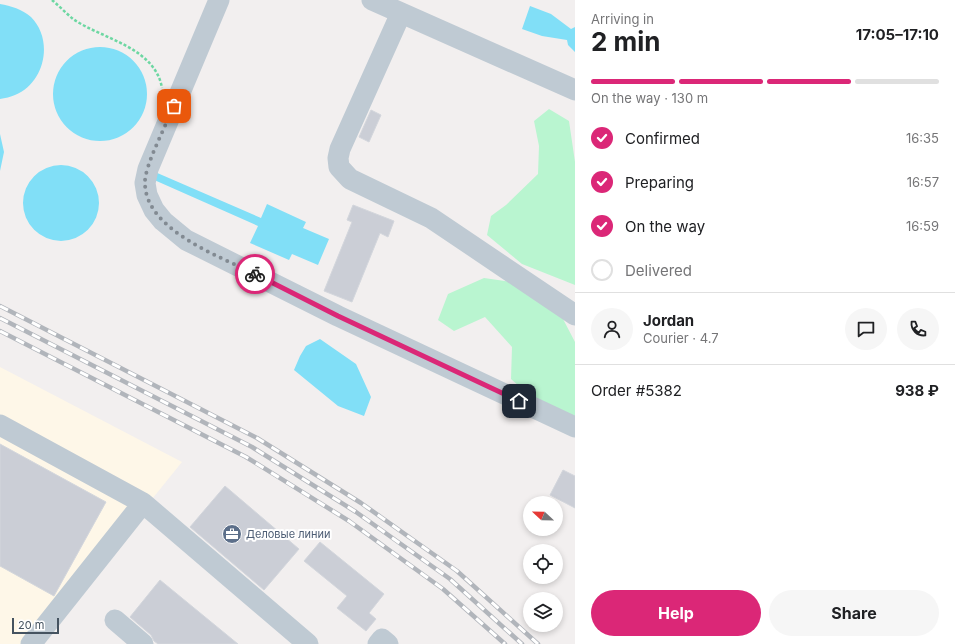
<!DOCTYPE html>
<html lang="en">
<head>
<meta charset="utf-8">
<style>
	:root { --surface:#fff; --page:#f6f6f6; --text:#202124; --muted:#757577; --line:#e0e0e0; --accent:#db2777 }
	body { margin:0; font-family:Inter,sans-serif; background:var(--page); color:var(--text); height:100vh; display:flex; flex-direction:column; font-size:15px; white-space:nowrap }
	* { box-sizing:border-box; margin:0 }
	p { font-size:13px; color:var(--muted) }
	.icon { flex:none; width:22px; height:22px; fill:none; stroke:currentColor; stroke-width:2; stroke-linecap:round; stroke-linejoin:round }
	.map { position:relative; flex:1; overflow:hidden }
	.panel { display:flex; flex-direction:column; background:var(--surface); width:380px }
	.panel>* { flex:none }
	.needle { width:26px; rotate:292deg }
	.buttons { position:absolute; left:523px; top:496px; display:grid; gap:8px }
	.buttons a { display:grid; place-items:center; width:40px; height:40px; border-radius:50%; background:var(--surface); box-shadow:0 2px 6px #0003; font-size:20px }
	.scale { position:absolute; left:12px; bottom:10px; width:47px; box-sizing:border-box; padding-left:4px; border:2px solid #455360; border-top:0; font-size:11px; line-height:14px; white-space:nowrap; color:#455360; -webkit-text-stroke:3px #fff; paint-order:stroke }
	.pin { position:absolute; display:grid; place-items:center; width:34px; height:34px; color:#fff; margin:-17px; border-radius:8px; box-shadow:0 2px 6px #0006 }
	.courier { position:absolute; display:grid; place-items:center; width:40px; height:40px; margin:-20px; border:3px solid #db2777; border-radius:50%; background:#fff; color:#222; box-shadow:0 1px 5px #0007 }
	.head em { font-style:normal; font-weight:700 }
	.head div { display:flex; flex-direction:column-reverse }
	.head { display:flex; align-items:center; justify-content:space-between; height:68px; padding:0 16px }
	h1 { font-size:26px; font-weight:700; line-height:30px }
	.bar { display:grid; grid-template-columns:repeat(4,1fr); gap:6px 4px; align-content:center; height:48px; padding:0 16px }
	.bar i { height:5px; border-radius:3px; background:var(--line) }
	.bar .current { background:var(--accent) }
	.bar p { grid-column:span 4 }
	.line { display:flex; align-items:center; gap:10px; padding:0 16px; border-top:1px solid var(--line) }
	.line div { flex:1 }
	.round { display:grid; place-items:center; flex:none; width:42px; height:42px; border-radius:21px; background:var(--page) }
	ol { padding:0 16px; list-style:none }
	li { display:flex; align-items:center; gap:12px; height:44px }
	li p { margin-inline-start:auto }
	li .icon { padding:4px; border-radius:50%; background:var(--accent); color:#fff; stroke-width:4 }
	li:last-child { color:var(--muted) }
	li i { width:22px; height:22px; border:2px solid var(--line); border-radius:50% }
	.action { display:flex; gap:8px; margin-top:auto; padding:8px 16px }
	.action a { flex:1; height:46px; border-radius:24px; background:var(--accent); color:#fff; font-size:16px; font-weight:700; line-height:46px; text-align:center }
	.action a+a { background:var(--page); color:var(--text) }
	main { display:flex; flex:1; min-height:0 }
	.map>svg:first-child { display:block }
	.commercial { fill:#fef7e8 }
	.green { fill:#b9f5d0 }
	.water { fill:#81dff7 }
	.building { fill:#cbced6; stroke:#d3d6dc }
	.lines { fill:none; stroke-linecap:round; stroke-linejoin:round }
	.path { stroke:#6dd7a2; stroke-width:2.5; stroke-dasharray:3 2; stroke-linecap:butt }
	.minor { stroke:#bfcad3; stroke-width:21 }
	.rail-casing { stroke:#b1b5bb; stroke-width:4.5 }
	.rail { stroke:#fff; stroke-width:3; stroke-dasharray:9; stroke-linecap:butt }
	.done { stroke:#828a92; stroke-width:4; stroke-dasharray:0 7.2 }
	.route { stroke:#db2777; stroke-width:5 }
	.labels { text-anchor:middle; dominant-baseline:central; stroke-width:4; stroke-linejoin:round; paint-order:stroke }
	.service-label { font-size:11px; fill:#4e5e75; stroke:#fff; text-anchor:start }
</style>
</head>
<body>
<main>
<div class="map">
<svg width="575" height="644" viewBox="0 0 575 644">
	<rect width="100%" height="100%" fill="#f2efef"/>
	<path class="commercial" d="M0,367L182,462L35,644H0Z"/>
	<path class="green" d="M549,109L569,121L575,162V285L522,264L487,235L491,216L506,205L538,174L539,146L534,121Z
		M484,278L512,282L563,319L575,342V417L528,394L511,379L512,347L485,317L454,331L438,320L448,294Z"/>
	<path class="water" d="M0,4C11,6 22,9 31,17C54,40 45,83 15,95C11,97 5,98 0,99Z
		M530,6L551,14L571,29L575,27V52L568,45L567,40L542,36L522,29Z
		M53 94a47 47 0 1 1 94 0a47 47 0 1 1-94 0Z
		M0,134L4,152L0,171Z
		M23 203a38 38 0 1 1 76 0a38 38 0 1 1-76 0Z
		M155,172L261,218L267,204L306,222L303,228L329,239L318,265L292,254L289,260L250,243L258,226L152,179Z
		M320,339L356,364L371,397L364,416L338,406L294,370L300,356L306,346Z"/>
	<path class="building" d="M371,110L381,115L369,142L359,137Z
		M353,205L394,221L388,237L380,233L352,302L324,291L352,222L347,220Z
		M0,444L106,502L54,596L0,566Z
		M563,470L575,476V508L550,495Z
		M225,486L299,549L264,590L190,527Z
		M320,542L384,594L369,613L376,619L366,631L337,608L347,596L304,561Z
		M160,580L238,644H158L154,641L151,635L130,617Z"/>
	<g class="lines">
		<path class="path" d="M52,0C59,6 66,13 73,19C102,39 155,47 162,88"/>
		<path class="minor" d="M219,0L148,169L145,183L147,195L154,210L163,221L186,240L338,316L575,427
			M372,0L575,90
			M401,13L340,149L338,158L339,167L350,179L431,218L575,315
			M0,425L143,503
			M115,620L143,644
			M31,644L143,503L308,644
			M378,644L382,639L388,644"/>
		<g class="rail-casing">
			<path id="rail" d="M0,306L257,438L361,503L457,571L538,644
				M0,318L252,447L356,512L450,579L522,644
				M0,331L246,457L349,521L443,589L505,644"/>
		</g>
		<use href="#rail" class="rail"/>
	</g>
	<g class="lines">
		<path class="done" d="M174,106C167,123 144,167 145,183C145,230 221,257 255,274"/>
		<path class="route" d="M255,274L338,316L519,401"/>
	</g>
	<defs>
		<g id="office-disc" transform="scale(1)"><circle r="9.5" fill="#5c6f8a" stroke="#fff"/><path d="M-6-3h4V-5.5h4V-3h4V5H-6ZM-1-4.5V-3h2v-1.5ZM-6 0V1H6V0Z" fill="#fff"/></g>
	</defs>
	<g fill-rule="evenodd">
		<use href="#office-disc" x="232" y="534"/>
	</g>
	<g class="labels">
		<g class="service-label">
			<text x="246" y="534">Деловые линии</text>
		</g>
	</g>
</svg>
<div class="buttons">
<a><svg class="needle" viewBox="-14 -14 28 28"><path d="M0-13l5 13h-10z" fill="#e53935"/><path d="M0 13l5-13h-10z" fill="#757577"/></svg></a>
<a><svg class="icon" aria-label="locate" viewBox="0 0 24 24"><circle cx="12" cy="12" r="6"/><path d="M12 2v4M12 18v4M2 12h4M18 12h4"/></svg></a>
<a><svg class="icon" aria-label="layers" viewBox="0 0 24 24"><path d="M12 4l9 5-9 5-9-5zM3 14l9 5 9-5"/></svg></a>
</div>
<div class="scale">20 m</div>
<div class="pin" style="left:174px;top:106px;background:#ea580c"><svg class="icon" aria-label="bag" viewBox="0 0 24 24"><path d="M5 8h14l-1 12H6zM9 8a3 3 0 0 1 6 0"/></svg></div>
<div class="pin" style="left:519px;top:401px;background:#1f2937"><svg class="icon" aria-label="home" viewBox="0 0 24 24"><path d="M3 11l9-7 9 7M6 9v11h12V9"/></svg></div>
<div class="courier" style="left:255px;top:274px"><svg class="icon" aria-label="bike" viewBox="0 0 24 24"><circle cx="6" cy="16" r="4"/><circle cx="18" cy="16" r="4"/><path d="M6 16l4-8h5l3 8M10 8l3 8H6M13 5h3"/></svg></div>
</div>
<section class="panel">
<div class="head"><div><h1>2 min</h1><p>Arriving in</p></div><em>17:05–17:10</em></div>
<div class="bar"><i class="current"></i><i class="current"></i><i class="current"></i><i></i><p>On the way · 130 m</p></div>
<ol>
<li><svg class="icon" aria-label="check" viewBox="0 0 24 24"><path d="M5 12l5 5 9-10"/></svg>Confirmed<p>16:35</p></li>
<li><svg class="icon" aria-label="check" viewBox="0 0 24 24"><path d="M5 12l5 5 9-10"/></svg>Preparing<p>16:57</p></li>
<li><svg class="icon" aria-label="check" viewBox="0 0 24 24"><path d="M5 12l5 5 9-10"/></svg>On the way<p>16:59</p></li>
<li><i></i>Delivered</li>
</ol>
<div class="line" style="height:72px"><a class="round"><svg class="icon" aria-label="person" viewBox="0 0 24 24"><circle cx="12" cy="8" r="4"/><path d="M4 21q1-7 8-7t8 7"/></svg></a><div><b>Jordan</b><p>Courier · 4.7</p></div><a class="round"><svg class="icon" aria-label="chat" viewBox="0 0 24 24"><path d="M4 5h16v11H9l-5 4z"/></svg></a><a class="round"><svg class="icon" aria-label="phone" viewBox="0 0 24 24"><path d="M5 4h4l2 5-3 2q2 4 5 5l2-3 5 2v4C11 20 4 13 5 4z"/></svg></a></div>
<div class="line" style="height:52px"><div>Order #5382</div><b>938 ₽</b></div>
<div class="action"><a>Help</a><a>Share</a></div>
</section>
</main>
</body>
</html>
